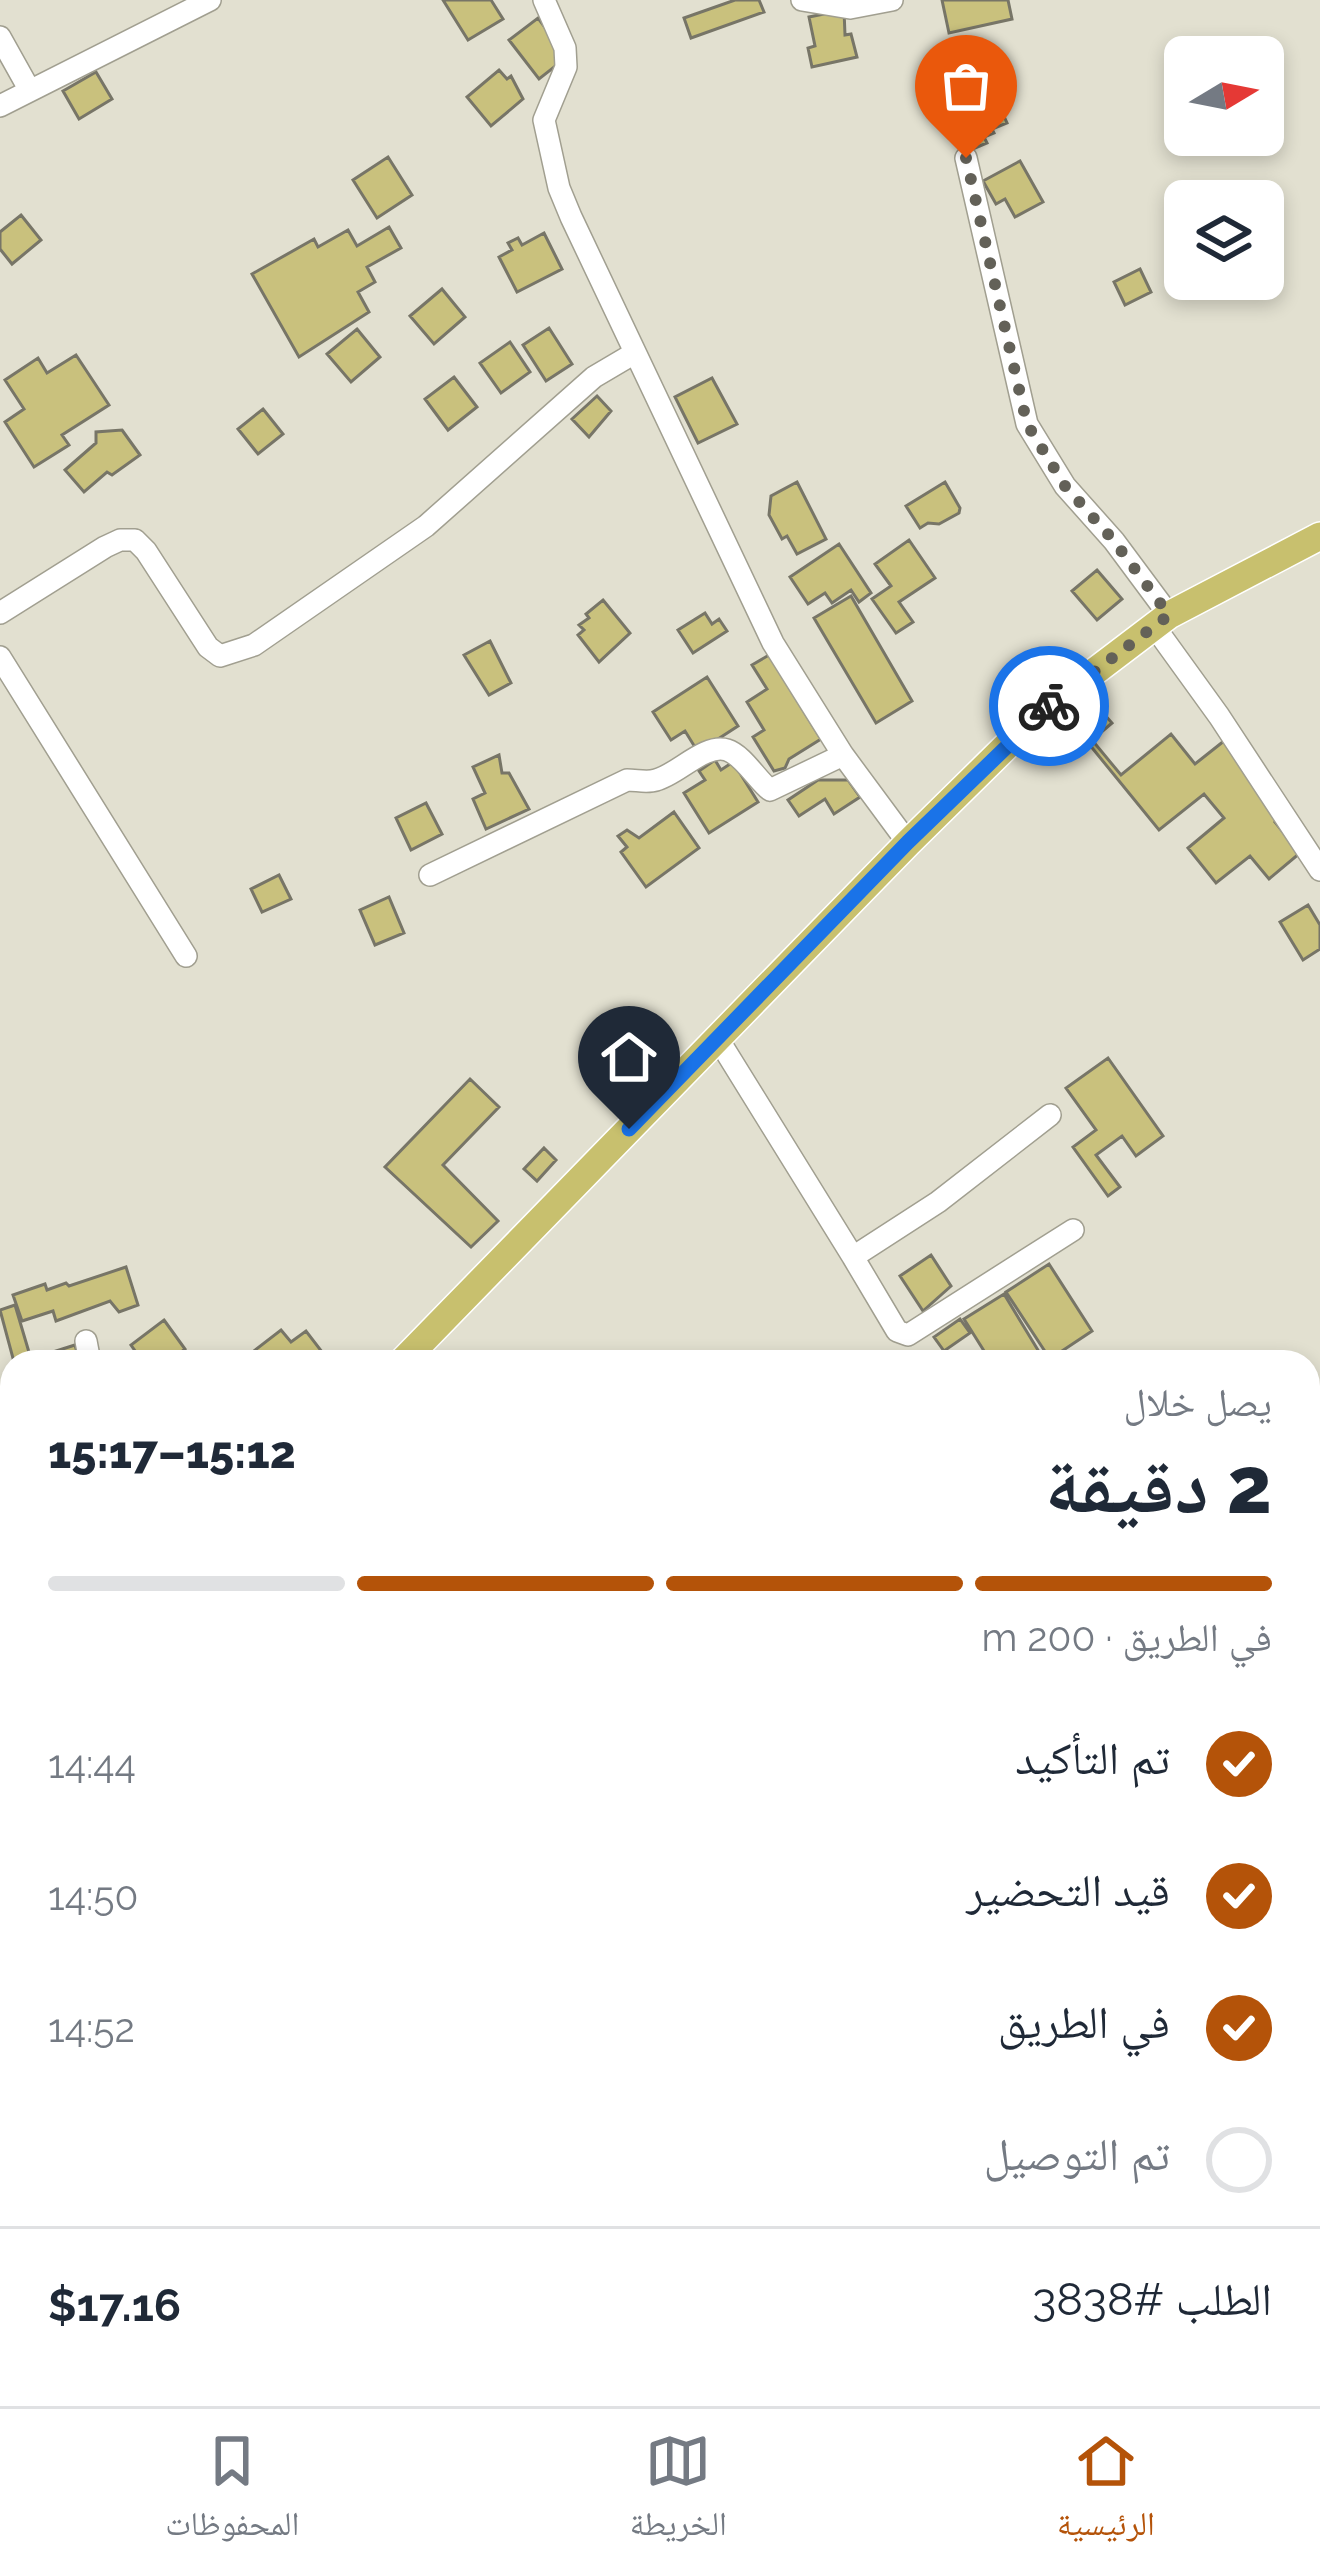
<!DOCTYPE html>
<html lang="ar">
<head>
<meta charset="utf-8">
<style>
	:root { --surface:#fff; --page:#f2f2f3; --text:#1f2937; --muted:#747a83; --line:#e0e1e3; --accent:#b45309 }
	body { margin:0; font-family:Raleway,"Noto Naskh Arabic",sans-serif; background:var(--page); color:var(--text); direction:rtl; height:100vh; display:flex; flex-direction:column; font-size:45px; white-space:nowrap }
	* { box-sizing:border-box; margin:0 }
	p { font-size:39px; color:var(--muted) }
	.icon { flex:none; width:66px; height:66px; fill:none; stroke:currentColor; stroke-width:2; stroke-linecap:round; stroke-linejoin:round }
	.map { position:relative; flex:1; overflow:hidden; direction:ltr }
	.details { position:absolute; left:0px; top:1350px; width:1320px; height:1056px; display:flex; flex-direction:column; background:var(--surface); border-radius:36px 36px 0 0; box-shadow:0 6px 18px #0003; direction:rtl }
	.details>* { flex:none }
	.needle { width:78px; rotate:80deg }
	.controls { position:absolute; left:1164px; top:36px; display:grid; gap:24px }
	.controls a { display:grid; place-items:center; width:120px; height:120px; border-radius:18px; background:var(--surface); box-shadow:0 6px 18px #0003; font-size:60px }
	.pin { position:absolute; display:grid; place-items:center; width:102px; height:102px; color:#fff; margin:-123px -51px; border-radius:50% 50% 50% 0; rotate:-45deg; box-shadow:0 0 12px #0007 }
	.pin .icon { rotate:45deg }
	.courier { position:absolute; display:grid; place-items:center; width:120px; height:120px; margin:-60px; border:9px solid #1a73e8; border-radius:50%; background:#fff; color:#222; box-shadow:0 3px 15px #0007 }
	.headline em { font-style:normal; font-weight:800 }
	.headline div { display:flex; flex-direction:column-reverse }
	.headline { display:flex; align-items:center; justify-content:space-between; height:204px; padding:0 48px }
	h1 { font-size:78px; font-weight:800; line-height:90px }
	.bar { display:grid; grid-template-columns:repeat(4,1fr); gap:18px 12px; align-content:center; height:144px; padding:0 48px }
	.bar i { height:15px; border-radius:9px; background:var(--line) }
	.bar .active { background:var(--accent) }
	.bar p { grid-column:span 4 }
	.line { display:flex; align-items:center; gap:30px; padding:0 48px; border-top:3px solid var(--line) }
	.line div { flex:1 }
	ol { padding:0 48px; list-style:none }
	li { display:flex; align-items:center; gap:36px; height:132px }
	li p { margin-inline-start:auto }
	li .icon { padding:12px; border-radius:50%; background:var(--accent); color:#fff; stroke-width:4 }
	li:last-child { color:var(--muted) }
	li i { width:66px; height:66px; border:6px solid var(--line); border-radius:50% }
	.tabs { display:flex; justify-content:space-around; align-items:center; height:168px; border-top:3px solid var(--line); background:var(--surface); font-size:33px; color:var(--muted) }
	.tabs a { display:grid; justify-items:center; gap:6px }
	.tabs .active { color:var(--accent) }
	.map>svg:first-child { display:block }
	.building { fill:#c9c17d; stroke:#777567; stroke-width:3 }
	.lines { fill:none; stroke-linecap:round; stroke-linejoin:round }
	.minor-casing { stroke:#a19f90; stroke-width:24 }
	.major-casing { stroke:#fff; stroke-width:30 }
	.minor { stroke:#fff; stroke-width:21 }
	.major { stroke:#c8c06e; stroke-width:27 }
	.done { stroke:#636158; stroke-width:12; stroke-dasharray:0 21.6 }
	.route { stroke:#1a73e8; stroke-width:15 }
</style>
</head>
<body>
<div class="map">
<svg width="1320" height="2406" viewBox="0 0 1320 2406">
	<rect width="100%" height="100%" fill="#e2e0d0"/>
	<path class="building" d="M443,0H491L503,19L468,40Z
		M735,0H759L764,12L691,38L684,18Z
		M942,0H1008L1012,19L949,33Z
		M844,10L845,35L851,34L857,57L812,67L808,48L815,46L809,17Z
		M538,18L567,57L539,79L509,40Z
		M499,70L507,79L511,76L523,99L491,126L467,97Z
		M96,72L112,99L79,119L63,91Z
		M990,85L1007,123L992,129L994,133L984,137L987,143L975,148L954,102L968,95L966,90Z
		M388,157L412,195L377,218L353,180Z
		M1020,161L1043,202L1015,217L1005,199L996,204L983,181Z
		M21,215L41,240L12,264L0,249V232Z
		M389,227L401,248L367,267L375,282L358,292L369,312L299,357L252,274L314,239L318,247L348,230L357,246Z
		M544,233L562,269L517,292L499,257L512,250L508,243L518,238L522,245Z
		M1140,269L1151,292L1125,305L1114,282Z
		M442,289L465,317L434,344L410,316Z
		M549,328L572,364L546,381L523,345Z
		M357,329L380,357L351,382L327,354Z
		M510,342L530,372L501,393L480,363Z
		M76,355L109,405L62,435L69,445L34,467L5,422L24,409L5,380L38,358L47,373Z
		M454,377L477,407L448,430L425,399Z
		M712,378L737,424L698,443L675,397Z
		M597,396L611,411L589,437L572,419Z
		M263,409L283,434L258,454L238,429Z
		M122,430L140,455L112,475L107,472L84,492L65,470L96,443V432Z
		M797,482L826,539L797,554L787,536L782,539L769,515L771,496Z
		M945,482L960,508L959,513L939,524L928,523L920,528L906,506Z
		M909,540L935,578L899,602L913,622L896,633L872,599L891,586L875,564Z
		M839,544L871,593L859,602L851,590L832,603L825,593L808,604L790,577Z
		M1097,570L1122,599L1097,620L1072,591Z
		M851,596L912,701L876,723L814,618Z
		M603,600L630,633L599,662L578,635L584,630L579,625L589,618L586,614Z
		M705,613L712,624L719,619L727,631L693,653L678,630Z
		M490,641L511,683L489,695L464,655Z
		M769,655L821,739L789,759L785,768L774,771L753,737L764,730L747,702L767,689L752,665Z
		M707,677L738,726L698,752L685,731L671,740L653,712Z
		M1104,714L1112,723L1092,740L1121,775L1171,734L1195,764L1224,741L1280,817L1275,822L1300,853L1269,879L1250,856L1216,883L1188,848L1224,818L1204,794L1159,830L1080,733Z
		M499,755L502,773H509L529,809L486,829L473,799L485,793L473,767Z
		M715,760L721,770L733,762L758,802L709,833L684,793L705,780L699,771Z
		M818,780H848L860,797L834,814L825,799L799,816L788,800Z
		M426,803L442,834L411,850L396,818Z
		M674,812L699,848L646,887L621,852L627,847L618,836L627,830L639,838Z
		M279,875L291,899L262,912L251,889Z
		M389,897L404,933L375,945L360,910Z
		M1308,905L1320,925V949L1303,960L1280,922Z
		M1108,1058L1163,1136L1136,1156L1122,1136L1096,1155L1120,1187L1108,1196L1073,1147L1096,1130L1066,1088Z
		M470,1079L499,1107L443,1165L498,1221L471,1247L385,1167Z
		M544,1148L556,1160L537,1181L524,1169Z
		M931,1255L951,1286L923,1311L900,1276Z
		M1049,1264L1092,1331L1050,1359L1006,1292Z
		M126,1267L138,1305L119,1312L110,1301L56,1321L53,1311L22,1321L13,1295L45,1284L47,1290L66,1283L69,1286Z
		M1004,1294L1044,1360L1041,1362H991L964,1319Z
		M15,1305L31,1359L75,1345L80,1362H14L0,1310Z
		M960,1319L970,1333L944,1351L934,1337Z
		M164,1320L185,1349L169,1362H143L131,1345Z
		M281,1330L291,1342L306,1331L329,1361L257,1362L250,1354Z"/>
	<g class="lines">
		<g class="minor-casing">
			<path id="minor" d="M544,0L565,48L566,67L544,120L559,188L571,217L773,643L843,755L908,843
				M802,0L850,8L892,0
				M0,37L29,89
				M0,106L210,0
				M966,158L1027,424L1065,486L1114,541L1169,615
				M0,613L105,547L120,540H135L146,551L208,647L220,656L254,645L426,526L594,377L633,354
				M1154,626L1219,716L1320,870
				M0,657L186,956
				M430,875L627,780C637,780 647,783 656,780C677,775 705,743 727,750C743,755 757,780 770,790L843,755
				M718,1039L853,1257L938,1202L1050,1115
				M853,1257L897,1331L908,1335L1073,1230
				M86,1341L90,1362
				M1308,1851L1309,1854
				M0,2354L12,2343
				M470,2394L476,2406
				M871,2406L888,2394"/>
		</g>
		<g class="major-casing">
			<path id="major" d="M402,1362L908,843L1040,713L1169,615L1320,536
				M0,1780L12,1767"/>
		</g>
		<use href="#minor" class="minor"/>
		<use href="#major" class="major"/>
	</g>
	<g class="lines">
		<path class="done" d="M966,158L1027,424L1065,486L1114,541L1169,615L1049,706"/>
		<path class="route" d="M629,1129L908,842L1049,706"/>
	</g>
</svg>
<div class="controls">
<a><svg class="needle" viewBox="-14 -14 28 28"><path d="M0-13l5 13h-10z" fill="#e53935"/><path d="M0 13l5-13h-10z" fill="#747a83"/></svg></a>
<a><svg class="icon" aria-label="layers" viewBox="0 0 24 24"><path d="M12 4l9 5-9 5-9-5zM3 14l9 5 9-5"/></svg></a>
</div>
<div class="pin" style="left:966px;top:158px;background:#ea580c"><svg class="icon" aria-label="bag" viewBox="0 0 24 24"><path d="M5 8h14l-1 12H6zM9 8a3 3 0 0 1 6 0"/></svg></div>
<div class="pin" style="left:629px;top:1129px;background:#1f2937"><svg class="icon" aria-label="home" viewBox="0 0 24 24"><path d="M3 11l9-7 9 7M6 9v11h12V9"/></svg></div>
<div class="courier" style="left:1049px;top:706px"><svg class="icon" aria-label="bike" viewBox="0 0 24 24"><circle cx="6" cy="16" r="4"/><circle cx="18" cy="16" r="4"/><path d="M6 16l4-8h5l3 8M10 8l3 8H6M13 5h3"/></svg></div>
<section class="details">
<div class="headline"><div><h1>2 دقيقة</h1><p>يصل خلال</p></div><em>15:12–15:17</em></div>
<div class="bar"><i class="active"></i><i class="active"></i><i class="active"></i><i></i><p>في الطريق · 200 m</p></div>
<ol>
<li><svg class="icon" aria-label="check" viewBox="0 0 24 24"><path d="M5 12l5 5 9-10"/></svg>تم التأكيد<p>14:44</p></li>
<li><svg class="icon" aria-label="check" viewBox="0 0 24 24"><path d="M5 12l5 5 9-10"/></svg>قيد التحضير<p>14:50</p></li>
<li><svg class="icon" aria-label="check" viewBox="0 0 24 24"><path d="M5 12l5 5 9-10"/></svg>في الطريق<p>14:52</p></li>
<li><i></i>تم التوصيل</li>
</ol>
<div class="line" style="height:156px"><div>الطلب #3838</div><b>$17.16</b></div>
</section>
</div>
<nav class="tabs">
<a class="active"><svg class="icon" aria-label="home" viewBox="0 0 24 24"><path d="M3 11l9-7 9 7M6 9v11h12V9"/></svg>الرئيسية</a>
<a><svg class="icon" aria-label="map" viewBox="0 0 24 24"><path d="M3 6l6-2 6 2 6-2v14l-6 2-6-2-6 2zM9 4v14M15 6v14"/></svg>الخريطة</a>
<a><svg class="icon" aria-label="saved" viewBox="0 0 24 24"><path d="M7 4h10v16l-5-4-5 4z"/></svg>المحفوظات</a>
</nav>
</body>
</html>
